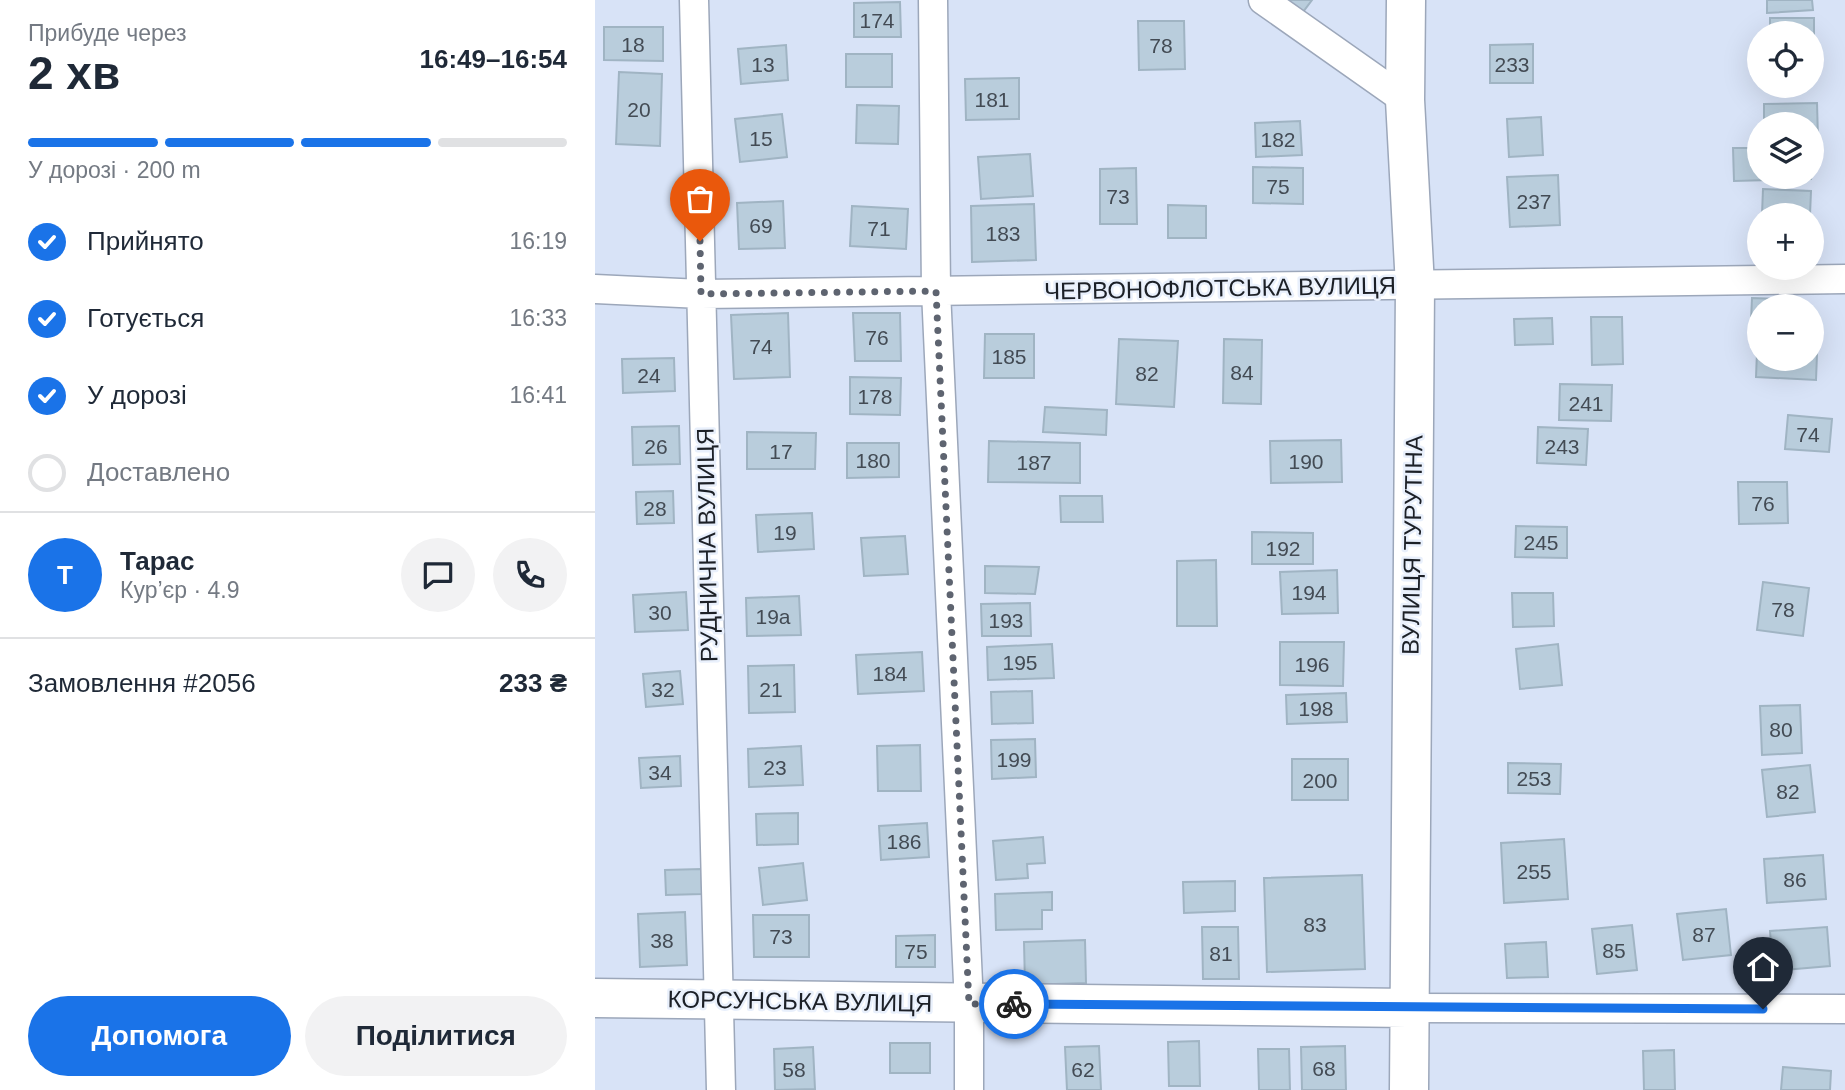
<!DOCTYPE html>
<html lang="uk">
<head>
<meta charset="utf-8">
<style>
	:root { --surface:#fff; --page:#f2f2f3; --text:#1f2937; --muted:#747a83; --line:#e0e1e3; --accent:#1a73e8 }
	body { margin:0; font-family:Helvetica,sans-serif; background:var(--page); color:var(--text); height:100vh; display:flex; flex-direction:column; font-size:26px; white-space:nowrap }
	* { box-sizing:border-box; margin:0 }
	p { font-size:23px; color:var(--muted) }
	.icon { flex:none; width:38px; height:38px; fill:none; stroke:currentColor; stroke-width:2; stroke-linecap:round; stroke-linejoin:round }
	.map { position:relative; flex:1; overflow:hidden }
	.sheet { display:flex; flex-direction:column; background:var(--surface); width:595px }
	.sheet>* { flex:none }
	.controls { position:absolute; left:1152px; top:21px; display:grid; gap:14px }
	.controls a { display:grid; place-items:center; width:77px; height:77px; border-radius:50%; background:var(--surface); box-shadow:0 7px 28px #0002; font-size:35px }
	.pin { position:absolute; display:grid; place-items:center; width:60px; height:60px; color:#fff; margin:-72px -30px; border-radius:50% 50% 50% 0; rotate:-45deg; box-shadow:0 0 7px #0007 }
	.pin .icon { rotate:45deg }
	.courier { position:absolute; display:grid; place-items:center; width:70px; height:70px; margin:-35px; border:5px solid #1a73e8; border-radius:50%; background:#fff; color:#222; box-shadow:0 2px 9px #0007 }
	.headline em { font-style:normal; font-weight:700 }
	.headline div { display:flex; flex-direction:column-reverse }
	.headline { display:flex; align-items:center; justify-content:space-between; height:119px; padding:0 28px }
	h1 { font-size:46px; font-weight:700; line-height:52px }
	.bar { display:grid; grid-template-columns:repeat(4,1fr); gap:10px 7px; align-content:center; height:84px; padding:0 28px }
	.bar i { height:9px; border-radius:5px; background:var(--line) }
	.bar .current { background:var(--accent) }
	.bar p { grid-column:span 4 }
	.line { display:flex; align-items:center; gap:18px; padding:0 28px; border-top:2px solid var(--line) }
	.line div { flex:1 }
	.round { display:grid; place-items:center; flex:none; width:74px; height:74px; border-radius:37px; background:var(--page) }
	ol { padding:0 28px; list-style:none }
	li { display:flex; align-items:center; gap:21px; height:77px }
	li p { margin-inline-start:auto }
	li .icon { padding:7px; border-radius:50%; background:var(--accent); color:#fff; stroke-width:4 }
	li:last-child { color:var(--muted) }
	li i { width:38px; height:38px; border:4px solid var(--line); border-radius:50% }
	.button { display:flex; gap:14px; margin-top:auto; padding:14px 28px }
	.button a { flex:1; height:80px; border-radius:42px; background:var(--accent); color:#fff; font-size:28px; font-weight:700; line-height:80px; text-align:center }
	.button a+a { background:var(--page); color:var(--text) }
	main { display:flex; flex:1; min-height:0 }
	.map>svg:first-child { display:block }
	.building { fill:#b9cddc; stroke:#a0b4c3; stroke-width:2 }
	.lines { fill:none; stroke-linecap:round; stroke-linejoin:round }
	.street-casing { stroke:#9ca7ba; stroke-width:31 }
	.secondary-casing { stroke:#9ca7ba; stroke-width:41 }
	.street { stroke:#fff; stroke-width:28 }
	.secondary { stroke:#fff; stroke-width:38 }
	.done { stroke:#5e6470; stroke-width:7; stroke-dasharray:0 12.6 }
	.route { stroke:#1a73e8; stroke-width:9 }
	.labels { text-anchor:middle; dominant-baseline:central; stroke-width:5; stroke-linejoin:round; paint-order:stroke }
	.number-label { font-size:21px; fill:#434b54 }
	.street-label { font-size:24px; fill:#1c2027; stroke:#e9f0fc }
</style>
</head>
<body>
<main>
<section class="sheet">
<div class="headline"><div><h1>2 хв</h1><p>Прибуде через</p></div><em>16:49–16:54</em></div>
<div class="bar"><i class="current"></i><i class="current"></i><i class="current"></i><i></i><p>У дорозі · 200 m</p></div>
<ol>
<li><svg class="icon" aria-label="check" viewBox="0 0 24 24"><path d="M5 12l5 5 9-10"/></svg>Прийнято<p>16:19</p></li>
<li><svg class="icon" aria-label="check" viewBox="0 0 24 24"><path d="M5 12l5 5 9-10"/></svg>Готується<p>16:33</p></li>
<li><svg class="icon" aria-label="check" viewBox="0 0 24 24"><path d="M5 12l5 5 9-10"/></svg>У дорозі<p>16:41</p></li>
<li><i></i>Доставлено</li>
</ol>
<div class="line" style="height:126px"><b class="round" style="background:var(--accent);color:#fff">Т</b><div><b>Тарас</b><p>Кур’єр · 4.9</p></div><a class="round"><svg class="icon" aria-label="chat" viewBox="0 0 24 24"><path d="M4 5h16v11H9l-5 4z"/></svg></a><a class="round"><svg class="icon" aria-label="phone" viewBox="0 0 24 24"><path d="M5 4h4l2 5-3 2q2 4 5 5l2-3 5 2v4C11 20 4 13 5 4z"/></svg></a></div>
<div class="line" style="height:91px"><div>Замовлення #2056</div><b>233 ₴</b></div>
<div class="button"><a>Допомога</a><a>Поділитися</a></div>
</section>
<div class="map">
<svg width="1250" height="1090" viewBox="0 0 1250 1090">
	<rect width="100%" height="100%" fill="#d8e3f7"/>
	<path class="building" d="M685,0H717L705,16Z
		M1172,0H1217L1218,10L1172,13Z
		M305,2L306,37H259V3Z
		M1175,18H1219V51H1216V33H1175Z
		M543,21H589L590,69L544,70Z
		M9,27H68V61L9,60Z
		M938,44V83H895V45Z
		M191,45L193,80L146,84L143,49Z
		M251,54H297V87H251Z
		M24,72L67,74L65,146L21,144Z
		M424,78V119L371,120L370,79Z
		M1222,103L1223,139H1216V124H1169V104Z
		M262,105L304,106L303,144L261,143Z
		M187,114L192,157L145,162L140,119Z
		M946,117L948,155L914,157L912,119Z
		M705,121L707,155L661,157L660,123Z
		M1216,146H1224L1216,179L1139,181L1138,148H1164V177H1216Z
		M435,154L438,196L386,199L383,157Z
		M658,167L708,168V204L658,203Z
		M541,168L542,224H505V169Z
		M963,175L965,225L915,227L912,177Z
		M1168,189L1216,191L1215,215H1167Z
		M188,201L190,248L144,249L142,203Z
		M439,204L441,260L377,262L376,206Z
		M573,205L611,206V238H573Z
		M257,206L313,209L311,249L255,246Z
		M1157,298L1187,299V306H1164V345L1155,344Z
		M193,313L195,377L139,379L136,315Z
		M258,313H305L306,361H260Z
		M996,317H1027L1028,364L997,365Z
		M957,318L958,344L920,345L919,319Z
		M390,334H439V378H389Z
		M524,339L583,341L579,407L521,404Z
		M629,339L667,340L666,404L628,403Z
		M1162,352L1164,359H1216V354H1222L1221,380L1161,377Z
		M79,358L80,391L28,393L27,359Z
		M255,377L306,378L305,415L255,414Z
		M965,384L1017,385L1016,421L964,420Z
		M450,407L512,410L511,435L448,432Z
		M1193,415L1237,419L1234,452L1190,449Z
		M84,426L85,464L38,465L37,427Z
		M943,427L993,429L991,465L942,463Z
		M152,432L221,433L220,469H152Z
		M746,440L747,482L676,483L675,441Z
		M394,441L485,443V483L393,482Z
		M252,443H304V477L252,478Z
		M1143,482H1192L1193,523L1144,524Z
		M78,491L79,523L42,524L41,492Z
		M465,496H507L508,522H466Z
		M217,513L219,549L163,552L161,515Z
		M921,526L972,527V558L920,557Z
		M657,532L718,533V564H657Z
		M310,536L313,574L269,576L266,538Z
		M621,560L622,626H582V561Z
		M390,566L444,567L440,594L390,593Z
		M742,570L743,613L687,614L685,572Z
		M1168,582L1214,588L1208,636L1162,630Z
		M91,592L93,630L40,632L38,595Z
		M917,593H958L959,626L918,627Z
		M204,596L206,635L152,636L151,598Z
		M435,603L436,636H387L386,604Z
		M685,642H749L748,686L685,685Z
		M457,644L459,678L393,680L392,647Z
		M963,644L967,685L925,689L921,649Z
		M327,652L329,691L263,694L261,655Z
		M199,665L200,712L154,713L153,666Z
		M85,671L88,704L51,707L48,674Z
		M437,691L438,723L397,724L396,692Z
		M751,693L752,722L692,724L691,695Z
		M1205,705L1207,753L1167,755L1165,706Z
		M440,739L441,777L397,779L396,740Z
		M325,745L326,791H283L282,746Z
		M206,746L208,785L154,787L153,749Z
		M85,756L86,786L46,788L44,758Z
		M697,759H753V800H697Z
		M913,763L966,764L965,794L913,793Z
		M1215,765L1220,812L1172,817L1167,770Z
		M203,813V844L162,845L161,814Z
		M332,823L334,857L286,860L284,826Z
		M448,837L450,863L432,864L433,878L401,880L398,841Z
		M969,839L973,899L909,903L906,843Z
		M1228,855L1231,899L1172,903L1169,859Z
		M208,863L212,900L168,905L164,868Z
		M106,869L107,894L71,895L70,870Z
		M767,875L770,969L672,972L669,878Z
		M640,881V911L589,913L588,882Z
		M457,892V910H447V929L401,930L400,894Z
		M1131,909L1136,955L1088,960L1082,914Z
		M90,912L92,965L45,967L43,914Z
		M158,915H214V957H159Z
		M1037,925L1042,970L1002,974L997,929Z
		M607,927H643L644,979H608Z
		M1232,927L1235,966L1178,971L1175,931Z
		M340,935V967H301V936Z
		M490,940L491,983L430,985L429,942Z
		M951,942L953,977L912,978L910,944Z
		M604,1041L605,1086H574L573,1042Z
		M295,1043H335V1073H295Z
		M504,1046L506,1090H472L470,1047Z
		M750,1046L751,1090H707L706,1047Z
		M218,1047L220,1089L180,1090L179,1049Z
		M663,1049H694L695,1090H664Z
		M1079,1050L1080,1090H1049L1048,1051Z
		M1188,1067L1236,1071L1235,1090H1186Z"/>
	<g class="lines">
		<g class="street-casing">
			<path id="street" d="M99,0L126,1090
				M338,0L341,291L374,1004V1090
				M668,0L810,100
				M0,289L106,294L1250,279
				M812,1008L1250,1009"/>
		</g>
		<g class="secondary-casing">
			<path id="secondary" d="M811,0L810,100L820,286L814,1090
				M0,998L812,1008"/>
		</g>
		<use href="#street" class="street"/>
		<use href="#secondary" class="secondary"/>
	</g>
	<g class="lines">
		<path class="done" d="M105,241L106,294L341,291L374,1004H419"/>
		<path class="route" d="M419,1004L1168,1009"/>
	</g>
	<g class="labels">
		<g class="number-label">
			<text x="282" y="20">174</text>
			<text x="38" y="44">18</text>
			<text x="566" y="45">78</text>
			<text x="168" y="64">13</text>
			<text x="917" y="64">233</text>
			<text x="397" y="99">181</text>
			<text x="44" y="109">20</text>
			<text x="166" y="138">15</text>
			<text x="683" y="139">182</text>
			<text x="683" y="186">75</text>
			<text x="523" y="196">73</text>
			<text x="939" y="201">237</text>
			<text x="166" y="225">69</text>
			<text x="284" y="228">71</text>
			<text x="408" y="233">183</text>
			<text x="282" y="337">76</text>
			<text x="166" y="346">74</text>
			<text x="414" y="356">185</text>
			<text x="647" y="372">84</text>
			<text x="552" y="373">82</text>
			<text x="54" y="375">24</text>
			<text x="280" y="396">178</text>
			<text x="991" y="403">241</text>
			<text x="1213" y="434">74</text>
			<text x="61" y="446">26</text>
			<text x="967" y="446">243</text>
			<text x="186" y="451">17</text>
			<text x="278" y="460">180</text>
			<text x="711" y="461">190</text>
			<text x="439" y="462">187</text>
			<text x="1168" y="503">76</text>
			<text x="60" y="508">28</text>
			<text x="190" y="532">19</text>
			<text x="946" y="542">245</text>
			<text x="688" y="548">192</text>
			<text x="714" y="592">194</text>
			<text x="1188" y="609">78</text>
			<text x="65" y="612">30</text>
			<text x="178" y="616">19а</text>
			<text x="411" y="620">193</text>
			<text x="425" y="662">195</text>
			<text x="717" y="664">196</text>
			<text x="295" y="673">184</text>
			<text x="68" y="689">32</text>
			<text x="176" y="689">21</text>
			<text x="721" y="708">198</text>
			<text x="1186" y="729">80</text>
			<text x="419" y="759">199</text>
			<text x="180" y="767">23</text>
			<text x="65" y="772">34</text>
			<text x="939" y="778">253</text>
			<text x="725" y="780">200</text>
			<text x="1193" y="791">82</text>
			<text x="309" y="841">186</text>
			<text x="939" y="871">255</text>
			<text x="1200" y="879">86</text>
			<text x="720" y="924">83</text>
			<text x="1109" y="934">87</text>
			<text x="186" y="936">73</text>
			<text x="67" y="940">38</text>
			<text x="1019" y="950">85</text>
			<text x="321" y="951">75</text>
			<text x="626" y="953">81</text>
			<text x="729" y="1068">68</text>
			<text x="199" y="1069">58</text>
			<text x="488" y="1069">62</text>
		</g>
		<g class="street-label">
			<text transform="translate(625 288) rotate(-1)">ЧЕРВОНОФЛОТСЬКА ВУЛИЦЯ</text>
			<text transform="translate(112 545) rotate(-91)">РУДНИЧНА ВУЛИЦЯ</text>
			<text transform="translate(817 545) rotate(-89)">ВУЛИЦЯ ТУРУТІНА</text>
			<text transform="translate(205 1001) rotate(1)">КОРСУНСЬКА ВУЛИЦЯ</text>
		</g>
	</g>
</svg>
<div class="controls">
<a><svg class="icon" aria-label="locate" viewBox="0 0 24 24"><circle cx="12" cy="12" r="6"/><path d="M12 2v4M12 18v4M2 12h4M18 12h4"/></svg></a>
<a><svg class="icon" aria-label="layers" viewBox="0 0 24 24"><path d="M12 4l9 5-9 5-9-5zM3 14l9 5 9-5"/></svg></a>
<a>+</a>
<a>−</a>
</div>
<div class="pin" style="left:105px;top:241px;background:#ea580c"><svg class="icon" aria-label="bag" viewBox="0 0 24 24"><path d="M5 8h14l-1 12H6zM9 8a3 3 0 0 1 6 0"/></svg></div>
<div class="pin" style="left:1168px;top:1009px;background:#1f2937"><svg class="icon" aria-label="home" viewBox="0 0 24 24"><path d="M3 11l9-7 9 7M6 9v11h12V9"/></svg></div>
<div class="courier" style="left:419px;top:1004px"><svg class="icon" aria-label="bike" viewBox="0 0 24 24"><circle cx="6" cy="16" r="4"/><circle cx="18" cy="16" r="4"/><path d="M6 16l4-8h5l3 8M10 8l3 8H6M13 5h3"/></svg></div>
</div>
</main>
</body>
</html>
